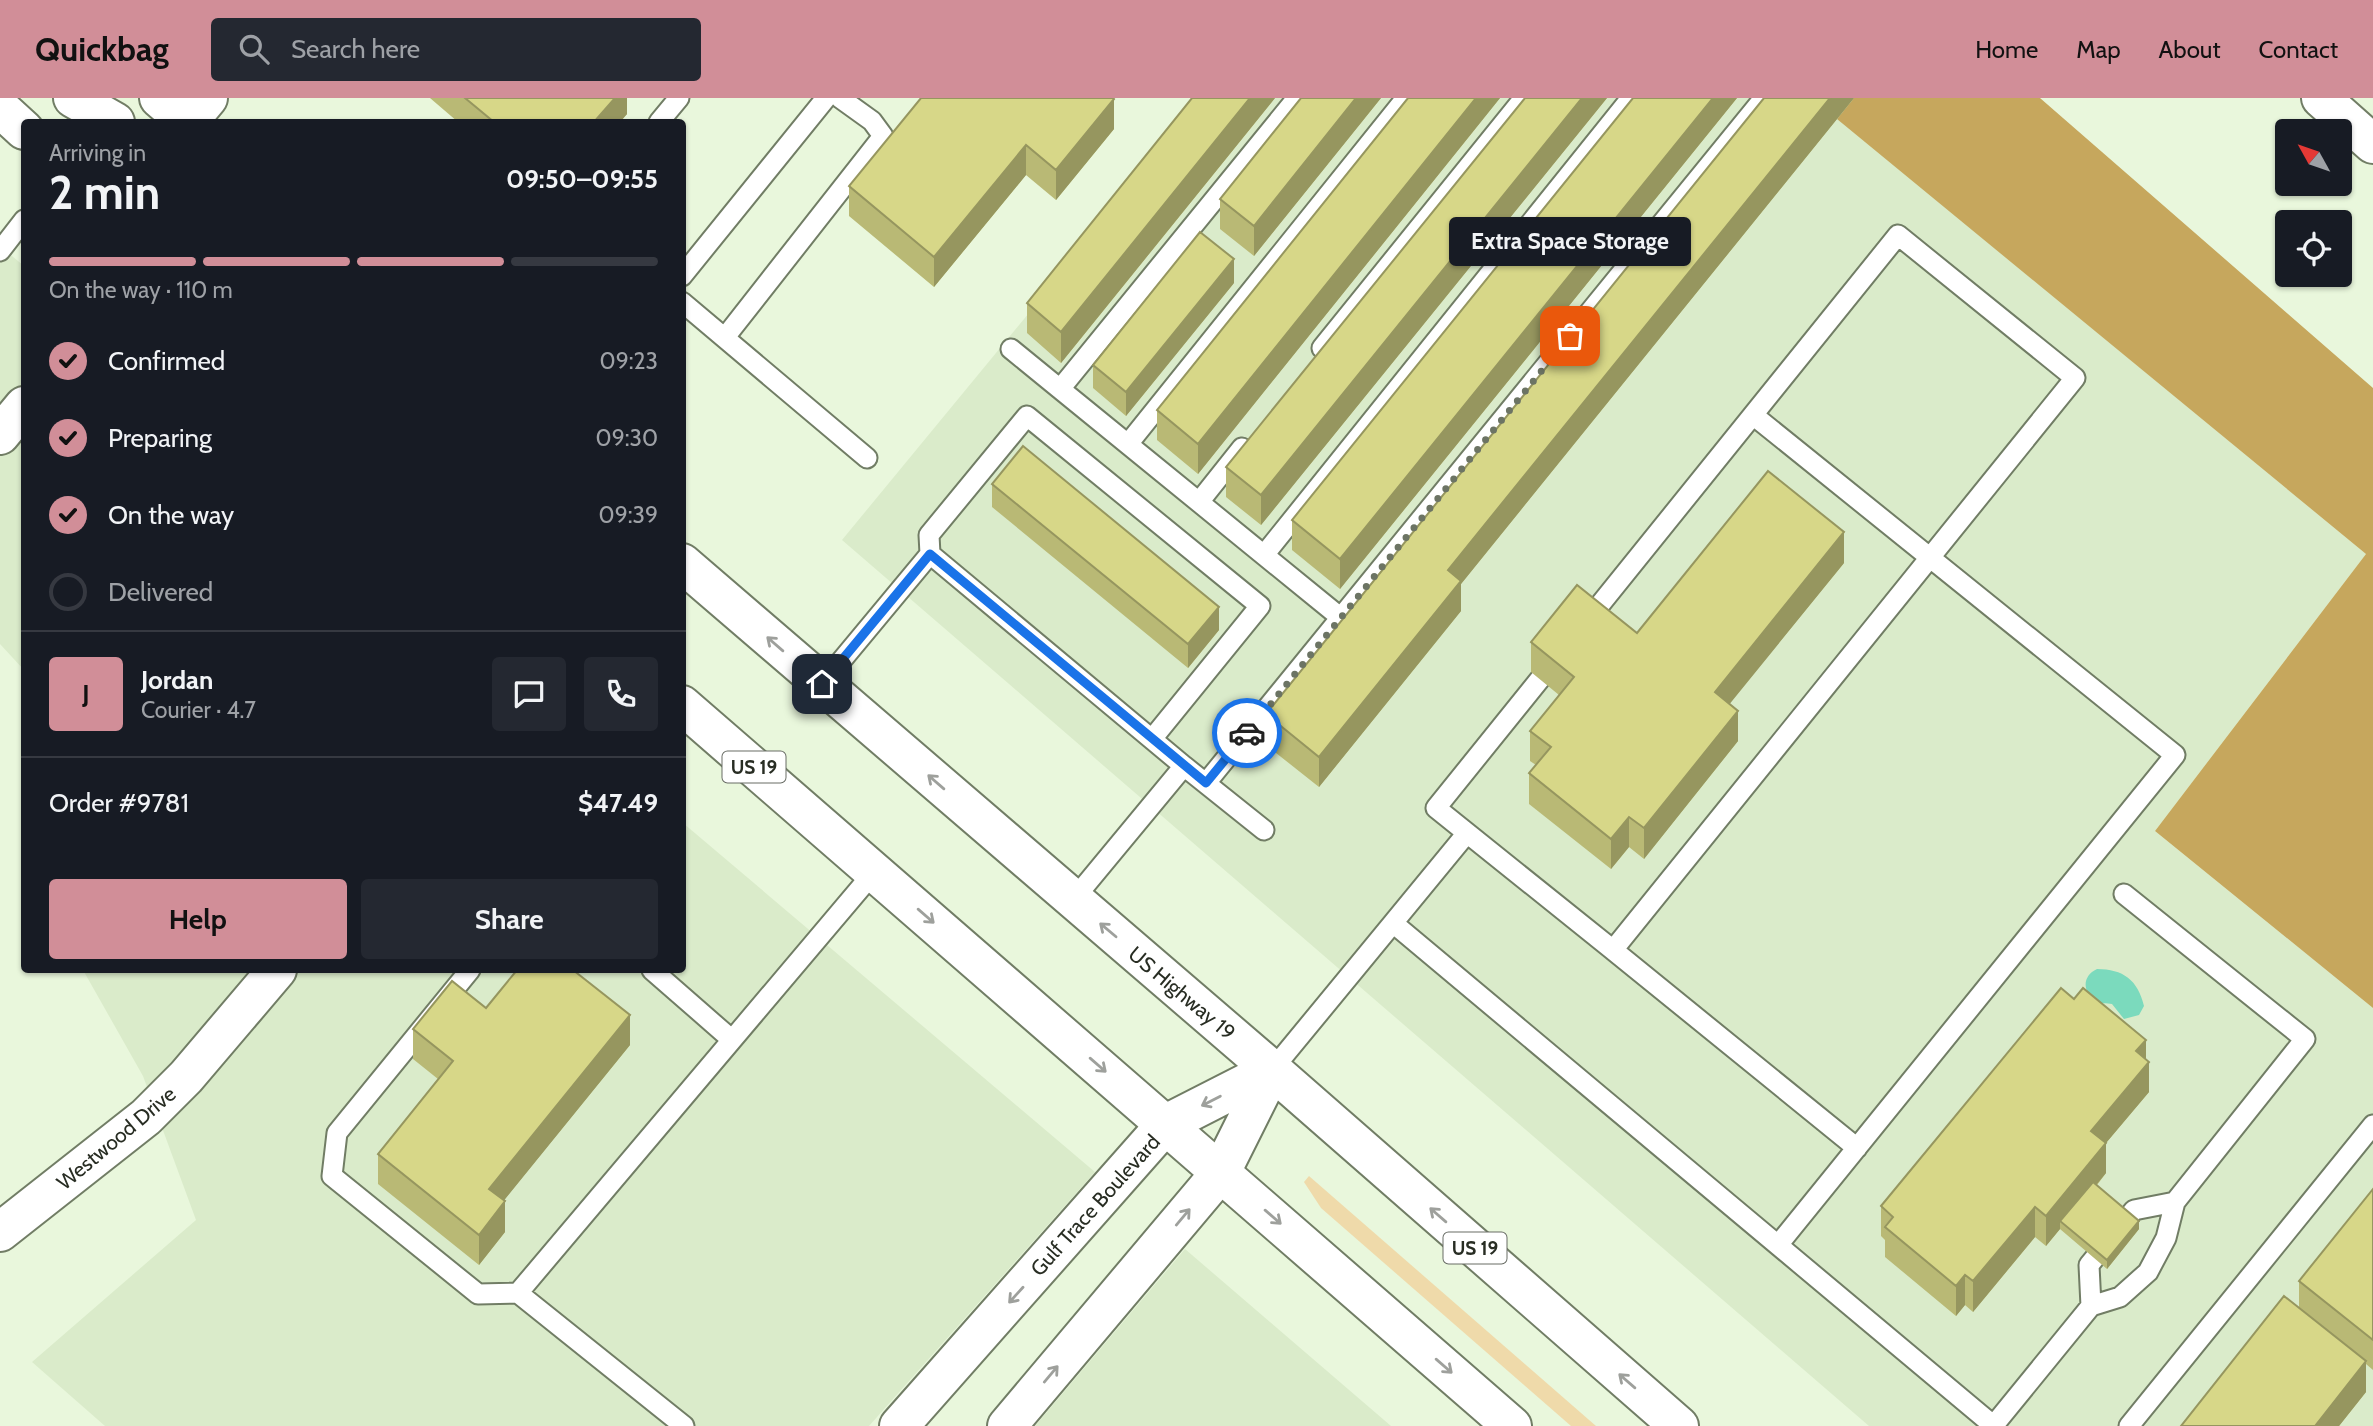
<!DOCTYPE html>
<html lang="en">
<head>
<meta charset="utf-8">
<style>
	:root { --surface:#171b24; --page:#242831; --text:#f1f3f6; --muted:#9ea1a6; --line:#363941; --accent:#d18e98 }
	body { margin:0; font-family:Cabin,sans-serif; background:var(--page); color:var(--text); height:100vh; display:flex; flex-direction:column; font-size:26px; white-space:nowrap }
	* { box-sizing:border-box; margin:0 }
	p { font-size:23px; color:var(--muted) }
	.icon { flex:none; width:38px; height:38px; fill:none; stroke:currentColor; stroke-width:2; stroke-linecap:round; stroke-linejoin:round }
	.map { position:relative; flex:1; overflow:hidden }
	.details { position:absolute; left:21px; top:21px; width:665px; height:854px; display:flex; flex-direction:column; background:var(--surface); border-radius:7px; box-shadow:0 2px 5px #0004 }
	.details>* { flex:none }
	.needle { width:46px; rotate:310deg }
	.fabs { position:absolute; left:2275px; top:21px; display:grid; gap:14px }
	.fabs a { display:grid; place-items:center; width:77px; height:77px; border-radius:7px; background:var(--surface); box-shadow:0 2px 5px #0004; font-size:35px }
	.pin { position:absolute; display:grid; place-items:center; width:60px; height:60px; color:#fff; margin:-30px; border-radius:14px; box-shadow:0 4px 10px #0006 }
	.courier { position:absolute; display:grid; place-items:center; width:70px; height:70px; margin:-35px; border:5px solid #1a73e8; border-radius:50%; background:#fff; color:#222; box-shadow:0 2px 9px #0007 }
	.bubble { position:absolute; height:49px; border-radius:7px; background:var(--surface); box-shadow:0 2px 5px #0004; font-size:23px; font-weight:700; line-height:49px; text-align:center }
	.headline em { font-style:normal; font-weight:700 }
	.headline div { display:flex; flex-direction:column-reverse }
	.headline { display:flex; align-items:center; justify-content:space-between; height:119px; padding:0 28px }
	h1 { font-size:46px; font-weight:700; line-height:52px }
	.bar { display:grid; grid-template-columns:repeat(4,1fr); gap:10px 7px; align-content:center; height:84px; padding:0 28px }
	.bar i { height:9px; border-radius:5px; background:var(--line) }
	.bar .on { background:var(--accent) }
	.bar p { grid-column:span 4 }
	.line { display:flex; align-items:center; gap:18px; padding:0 28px; border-top:2px solid var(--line) }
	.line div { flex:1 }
	.round { display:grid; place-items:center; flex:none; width:74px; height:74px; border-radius:7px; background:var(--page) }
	ol { padding:0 28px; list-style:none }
	li { display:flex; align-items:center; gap:21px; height:77px }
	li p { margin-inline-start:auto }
	li .icon { padding:7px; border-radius:50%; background:var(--accent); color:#111; stroke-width:4 }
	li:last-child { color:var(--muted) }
	li i { width:38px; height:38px; border:4px solid var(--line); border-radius:50% }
	.primary-button { display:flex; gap:14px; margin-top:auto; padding:14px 28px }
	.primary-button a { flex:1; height:80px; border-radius:7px; background:var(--accent); color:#111; font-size:28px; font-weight:700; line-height:80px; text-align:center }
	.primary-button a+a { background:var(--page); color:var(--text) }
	header { display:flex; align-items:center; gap:42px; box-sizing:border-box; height:98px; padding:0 35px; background:var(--accent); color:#111 }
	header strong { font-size:33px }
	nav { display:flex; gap:38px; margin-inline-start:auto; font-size:24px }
	.search { width:490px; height:63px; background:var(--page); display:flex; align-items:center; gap:18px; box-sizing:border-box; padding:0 24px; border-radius:7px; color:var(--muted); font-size:26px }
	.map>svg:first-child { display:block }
	.built { fill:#daebca }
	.green { fill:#efdaaa }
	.forest { fill:#c6a75d }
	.water { fill:#7bdabd }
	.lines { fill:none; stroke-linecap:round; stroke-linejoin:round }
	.service-casing { stroke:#717d65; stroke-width:23 }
	.minor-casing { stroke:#717d65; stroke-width:42 }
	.tertiary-casing { stroke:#717d65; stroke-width:42 }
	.trunk-casing { stroke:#717d65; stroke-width:42 }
	.service { stroke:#fff; stroke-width:19 }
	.minor { stroke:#fff; stroke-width:38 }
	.tertiary { stroke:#fff; stroke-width:38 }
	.trunk { stroke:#fff; stroke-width:38 }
	.wall { fill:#b9b975 }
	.shaded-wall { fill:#96965f }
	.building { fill:#d7d788; stroke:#96965f; stroke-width:2 }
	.oneway { stroke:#9ea09c }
	.done { stroke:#6c7464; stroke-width:7; stroke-dasharray:0 12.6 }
	.route { stroke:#1a73e8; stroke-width:9 }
	.labels { text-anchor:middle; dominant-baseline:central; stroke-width:7; stroke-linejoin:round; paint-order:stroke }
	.shield { fill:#fff; stroke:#686c65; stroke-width:2 }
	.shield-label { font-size:19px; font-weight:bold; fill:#282d23 }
	.street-label { font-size:21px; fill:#282d23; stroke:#fff }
</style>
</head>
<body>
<header>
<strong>Quickbag</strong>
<div class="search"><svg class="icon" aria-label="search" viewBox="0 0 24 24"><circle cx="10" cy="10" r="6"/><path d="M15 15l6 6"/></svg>Search here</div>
<nav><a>Home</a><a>Map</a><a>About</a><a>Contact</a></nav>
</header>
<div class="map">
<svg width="2373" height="1328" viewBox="0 0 2373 1328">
	<rect width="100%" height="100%" fill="#e9f7dc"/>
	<path class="built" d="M1206,0H1854L1838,21L2366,456L2155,733L2373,910V1328H1869L842,442Z
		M0,148L24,168V572L0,546Z
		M683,725L1095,1074L869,1328H105L32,1264L196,1122L143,978L83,872H682Z
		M1185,1151L1391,1328H1035Z"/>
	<path class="green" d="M1309,1078L1596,1328H1571L1321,1110L1304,1084Z"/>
	<path class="forest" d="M1854,0H2040L2373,290V910L2155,733L2366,456L1837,21Z"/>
	<path class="water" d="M2097,871C2123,871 2138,882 2144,908L2139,917L2124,921L2112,906C2107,905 2100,906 2096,903C2082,894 2082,878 2097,871Z"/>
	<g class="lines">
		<g class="service-casing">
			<path id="service" d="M1297,0L1060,291L1340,519
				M659,24L679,0
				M0,153L24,122
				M682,178L826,0
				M682,204L867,360
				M726,238L883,38L872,23L840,0
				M1322,250L1524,0
				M1011,251L1060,291
				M1753,317L2175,657L1778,1147
				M1128,346L1406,0
				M1199,404L1242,350
				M930,456L929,437L1027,318L1260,508L1152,641
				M1264,457L1631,0
				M1540,581L1436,710L1613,852L2075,280L1898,137L1586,524
				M822,586L930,456L1184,668L1073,802
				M1184,668L1264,732
				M1206,685L1764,0
				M1393,825L1467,735
				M1613,852L1857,1050
				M470,872L337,1035L332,1078L478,1196L518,1195L684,1328
				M652,872L731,941
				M1272,972L1393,825L1994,1328
				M518,1195L874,774
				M2091,1208L2089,1167L2134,1112L2175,1104
				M1994,1327L2091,1208L2120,1199L2148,1174L2166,1140L2175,1104L2305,941L2124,796
				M2129,1328L2373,1027"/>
		</g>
		<g class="minor-casing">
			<path id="minor" d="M2321,0L2373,46
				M188,24L208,0
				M0,337L24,308
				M0,1134L146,1019L186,979L277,872"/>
		</g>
		<g class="tertiary-casing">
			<path id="tertiary" d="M899,1328L1166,1026L1272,972
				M1007,1328L1221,1074L1272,972"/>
		</g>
		<g class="trunk-casing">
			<path id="trunk" d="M73,0L115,24
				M159,0L187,24
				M0,10L24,32
				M682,465L1272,972L1679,1328
				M682,607L1512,1328"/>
		</g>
		<use href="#service" class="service"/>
		<use href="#minor" class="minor"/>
		<use href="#tertiary" class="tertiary"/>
		<use href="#trunk" class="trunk"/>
	</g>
	<path class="wall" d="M430,0H627V16L620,24H458Z
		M921,0L1114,31L1056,102L1026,77L934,189L849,118V88Z
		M1192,0H1275L1061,265L1027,235V205Z
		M1301,0H1381L1254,158L1220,131V101Z
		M1408,0H1500L1198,376L1157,342V312Z
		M1525,0H1607L1261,427L1226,399V369Z
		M1633,0H1737L1340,491L1292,452V422Z
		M1764,0H1854L1461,486V513L1319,689L1266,647V616Z
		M1234,185L1126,318L1093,290V267Z
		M992,386L1219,532L1188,570L992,409Z
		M1844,465L1729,606L1738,643L1644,761L1629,749L1611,771L1529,706V675L1536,667L1530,663V633L1559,597L1531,574V544L1637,535Z
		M2074,901L2146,962L2149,994L2106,1045V1075L2097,1087L2139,1131L2107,1171L2060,1131L2046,1148L2035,1139L1973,1214L1965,1207L1956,1218L1885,1159V1142L1881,1138V1108Z
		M486,910L630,947L504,1102L505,1134L479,1167L378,1086V1056L438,981L413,961V931Z
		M2373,1091V1272L2366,1266V1294L2339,1328H2181L2299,1210V1183Z"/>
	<path class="shaded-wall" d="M615,0H627V16L620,24H594Z
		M1250,0H1275L1061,265V234Z
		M1356,0H1381L1254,158V128Z
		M1476,0H1500L1198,376V346Z
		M1582,0H1607L1261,427V397Z
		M1713,0H1737L1340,491V461Z
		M1830,0H1854L1461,486V513L1319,689V659L1448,472Z
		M1114,1V31L1056,102V72Z
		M1026,47V77L934,189V159Z
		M1234,161V185L1126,318V294Z
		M1844,434V465L1715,624V594Z
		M1219,509V532L1188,570V546Z
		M1738,613V643L1644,761V730Z
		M1629,719V749L1611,771V741Z
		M630,917V947L489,1121V1091Z
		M2146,942V968L2149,964V994L2106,1045V1075L2064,1126L2060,1123V1131L2046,1148V1118L2091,1033L2136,953Z
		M505,1103V1134L479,1167V1137Z
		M2035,1109V1139L1973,1214V1183Z
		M2139,1123V1131L2107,1171V1162Z
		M1965,1177V1207L1956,1218V1188Z
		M2366,1263V1294L2339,1328H2315Z"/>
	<path class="building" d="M465,0H615L594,24H494Z
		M921,0H1113L1114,1L1056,72L1026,47L934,159L849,88Z
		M1192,0H1250L1061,234L1027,205Z
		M1301,0H1356L1254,128L1220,101Z
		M1408,0H1476L1198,346L1157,312Z
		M1525,0H1582L1261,397L1226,369Z
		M1633,0H1713L1340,461L1292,422Z
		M1764,0H1830L1448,472L1461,483L1319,659L1266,616Z
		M1200,134L1234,161L1126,294L1093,267Z
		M1023,348L1219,509L1188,546L992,386Z
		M1768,373L1844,434L1715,594L1738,613L1644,730L1629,719L1611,741L1529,675L1551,649L1530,633L1574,579L1531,544L1577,487L1637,535Z
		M517,872H573L630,917L489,1091L505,1103L479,1137L378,1056L453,963L413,931L452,883L486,910Z
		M2061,890L2074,901L2083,890L2146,942L2136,953L2149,964L2091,1033L2106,1045L2046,1118L2035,1109L1973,1183L1965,1177L1956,1188L1885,1129L1893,1119L1881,1108Z
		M2093,1084L2139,1123L2107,1162L2060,1123Z
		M2373,1091V1242L2299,1183Z
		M2284,1198L2366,1263L2315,1328H2181Z"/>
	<defs><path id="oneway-shaft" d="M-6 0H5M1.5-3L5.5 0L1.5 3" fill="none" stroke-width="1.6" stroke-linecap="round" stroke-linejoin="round" transform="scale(1.75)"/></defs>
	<g class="oneway">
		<use href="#oneway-shaft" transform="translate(775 546) rotate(-139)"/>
		<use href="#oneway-shaft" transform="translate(936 684) rotate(-139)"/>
		<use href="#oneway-shaft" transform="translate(926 818) rotate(41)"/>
		<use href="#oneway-shaft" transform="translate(1108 832) rotate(-140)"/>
		<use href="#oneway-shaft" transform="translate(1098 967) rotate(41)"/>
		<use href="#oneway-shaft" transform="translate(1211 1003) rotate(153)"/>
		<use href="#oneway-shaft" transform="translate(1438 1117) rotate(-139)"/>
		<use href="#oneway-shaft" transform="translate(1183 1119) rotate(-50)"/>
		<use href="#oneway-shaft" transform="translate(1273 1119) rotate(41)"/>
		<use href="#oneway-shaft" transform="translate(1016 1197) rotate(132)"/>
		<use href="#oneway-shaft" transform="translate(1444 1268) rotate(41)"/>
		<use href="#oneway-shaft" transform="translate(1051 1276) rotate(-50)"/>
		<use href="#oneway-shaft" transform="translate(1627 1283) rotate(-139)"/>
	</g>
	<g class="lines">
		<path class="done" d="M1247,635L1570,238"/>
		<path class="route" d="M822,586L930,456L1206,685L1247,635"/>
	</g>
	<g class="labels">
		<g class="shield">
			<rect x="722.5" y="653.5" width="63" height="31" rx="5"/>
			<rect x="1443.5" y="1134.5" width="63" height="31" rx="5"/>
		</g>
		<g class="shield-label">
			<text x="754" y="669">US 19</text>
			<text x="1475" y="1150">US 19</text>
		</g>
		<g class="street-label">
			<text transform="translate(1182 895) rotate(40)">US Highway 19</text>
			<text transform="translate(116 1040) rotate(-40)">Westwood Drive</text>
			<text transform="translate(1095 1107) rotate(-48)">Gulf Trace Boulevard</text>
		</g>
	</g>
</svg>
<div class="fabs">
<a><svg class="needle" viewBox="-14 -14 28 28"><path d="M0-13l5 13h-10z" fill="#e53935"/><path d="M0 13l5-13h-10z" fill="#9ea1a6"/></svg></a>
<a><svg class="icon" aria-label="locate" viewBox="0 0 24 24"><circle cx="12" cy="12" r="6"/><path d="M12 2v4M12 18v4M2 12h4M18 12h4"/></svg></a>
</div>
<div class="pin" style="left:1570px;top:238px;background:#ea580c"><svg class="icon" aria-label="bag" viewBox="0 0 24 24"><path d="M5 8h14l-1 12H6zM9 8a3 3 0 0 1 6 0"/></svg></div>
<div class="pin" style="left:822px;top:586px;background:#1f2937"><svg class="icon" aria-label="home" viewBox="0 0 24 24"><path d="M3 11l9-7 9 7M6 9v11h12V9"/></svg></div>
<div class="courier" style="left:1247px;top:635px"><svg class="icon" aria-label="car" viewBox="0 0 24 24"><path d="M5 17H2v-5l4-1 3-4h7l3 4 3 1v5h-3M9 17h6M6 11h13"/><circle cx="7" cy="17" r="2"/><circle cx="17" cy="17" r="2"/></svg></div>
<div class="bubble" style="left:1449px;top:119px;width:242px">Extra Space Storage</div>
<section class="details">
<div class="headline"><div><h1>2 min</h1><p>Arriving in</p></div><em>09:50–09:55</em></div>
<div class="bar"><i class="on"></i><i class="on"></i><i class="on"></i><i></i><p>On the way · 110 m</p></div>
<ol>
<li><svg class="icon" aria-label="check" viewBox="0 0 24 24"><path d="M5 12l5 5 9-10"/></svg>Confirmed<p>09:23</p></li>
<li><svg class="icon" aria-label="check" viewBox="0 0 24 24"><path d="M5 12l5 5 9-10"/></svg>Preparing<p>09:30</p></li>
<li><svg class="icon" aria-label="check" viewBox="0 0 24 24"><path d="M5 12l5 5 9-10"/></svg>On the way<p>09:39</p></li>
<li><i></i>Delivered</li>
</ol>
<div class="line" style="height:126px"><b class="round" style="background:var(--accent);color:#111">J</b><div><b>Jordan</b><p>Courier · 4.7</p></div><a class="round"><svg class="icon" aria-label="chat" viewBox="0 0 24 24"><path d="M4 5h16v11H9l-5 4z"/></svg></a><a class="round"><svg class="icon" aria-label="phone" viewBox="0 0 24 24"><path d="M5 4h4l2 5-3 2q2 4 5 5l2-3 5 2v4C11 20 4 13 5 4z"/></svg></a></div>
<div class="line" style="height:91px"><div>Order #9781</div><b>$47.49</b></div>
<div class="primary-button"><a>Help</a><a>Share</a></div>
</section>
</div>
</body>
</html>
